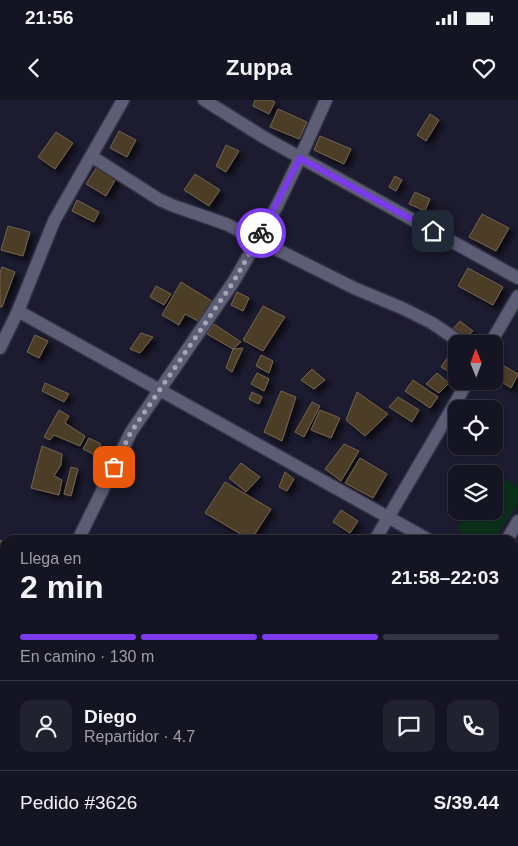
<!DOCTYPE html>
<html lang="es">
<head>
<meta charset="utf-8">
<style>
	:root { --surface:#151423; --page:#222130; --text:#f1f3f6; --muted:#9d9ea6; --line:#343341; --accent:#7c3aed }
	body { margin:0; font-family:Arial,sans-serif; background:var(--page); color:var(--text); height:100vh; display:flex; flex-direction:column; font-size:19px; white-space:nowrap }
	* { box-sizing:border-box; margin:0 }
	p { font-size:16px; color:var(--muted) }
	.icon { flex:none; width:28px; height:28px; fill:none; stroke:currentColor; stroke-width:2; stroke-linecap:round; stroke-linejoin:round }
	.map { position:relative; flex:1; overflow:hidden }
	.sheet { position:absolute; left:0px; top:435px; width:519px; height:311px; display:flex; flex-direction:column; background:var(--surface); border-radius:15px 15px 0 0; box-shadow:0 1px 4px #0004,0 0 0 1px var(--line) }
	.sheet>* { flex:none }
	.needle { width:32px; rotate:359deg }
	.tools { position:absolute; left:448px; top:235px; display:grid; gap:10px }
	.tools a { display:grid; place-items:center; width:55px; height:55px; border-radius:10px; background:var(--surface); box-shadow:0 1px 4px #0004,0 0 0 1px var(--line); font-size:25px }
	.pin { position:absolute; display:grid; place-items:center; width:42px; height:42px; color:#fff; margin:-21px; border-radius:10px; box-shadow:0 2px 8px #0006 }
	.courier { position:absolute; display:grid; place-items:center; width:50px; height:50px; margin:-25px; border:4px solid #7c3aed; border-radius:50%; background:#fff; color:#222; box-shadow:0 1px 6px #0007 }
	.summary em { font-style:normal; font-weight:700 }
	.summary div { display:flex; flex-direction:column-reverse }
	.summary { display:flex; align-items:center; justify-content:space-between; height:85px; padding:0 20px }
	h1 { font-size:32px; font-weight:700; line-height:38px }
	.bar { display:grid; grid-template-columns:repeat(4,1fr); gap:8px 5px; align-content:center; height:60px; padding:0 20px }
	.bar i { height:6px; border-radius:4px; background:var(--line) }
	.bar .on { background:var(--accent) }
	.bar p { grid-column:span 4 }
	.line { display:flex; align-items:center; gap:12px; padding:0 20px; border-top:1px solid var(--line) }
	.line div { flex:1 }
	.round { display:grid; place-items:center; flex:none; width:52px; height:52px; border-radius:10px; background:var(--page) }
	.status { display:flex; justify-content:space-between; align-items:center; height:35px; padding:0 25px; background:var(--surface); direction:ltr }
	.status svg { height:14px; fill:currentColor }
	header { display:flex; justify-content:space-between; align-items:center; height:65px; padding:0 20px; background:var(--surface); font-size:22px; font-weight:700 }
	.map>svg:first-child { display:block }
	.green { fill:#0a3019 }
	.building { fill:#4b3d28; stroke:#74654f; filter:url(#shadow) }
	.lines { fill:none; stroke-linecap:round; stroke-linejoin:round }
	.street-casing { stroke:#353444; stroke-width:15 }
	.street { stroke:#5d5e76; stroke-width:12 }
	.done { stroke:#a4a5b5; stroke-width:5; stroke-dasharray:0 9 }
	.route { stroke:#7c3aed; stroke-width:6 }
</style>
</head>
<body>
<div class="status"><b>21:56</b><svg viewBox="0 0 49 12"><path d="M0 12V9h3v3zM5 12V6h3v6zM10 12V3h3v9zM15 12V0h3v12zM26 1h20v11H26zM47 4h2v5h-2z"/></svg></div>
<header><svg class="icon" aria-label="back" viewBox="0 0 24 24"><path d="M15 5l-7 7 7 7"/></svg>Zuppa<svg class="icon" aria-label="heart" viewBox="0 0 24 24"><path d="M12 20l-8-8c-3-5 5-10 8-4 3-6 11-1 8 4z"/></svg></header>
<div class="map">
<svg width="518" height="746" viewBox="0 0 518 746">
	<defs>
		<filter id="shadow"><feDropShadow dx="4.5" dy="4.5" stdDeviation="2.5" flood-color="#0009"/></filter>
	</defs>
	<rect width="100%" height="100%" fill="#1c1b2f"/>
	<path class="green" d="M492,372L518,388V403L494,440H475L457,429L468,411H494V374H491Z"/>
	<path class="building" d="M255,0H271L275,2L269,14L253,6Z
		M278,9L307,22L299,39L270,27Z
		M430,14L439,20L426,41L417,35Z
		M119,31L136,40L127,57L110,48Z
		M56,32L73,43L55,69L38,57Z
		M320,36L351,49L344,64L314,50Z
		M226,45L239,51L226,72L216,66Z
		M99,64L118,75L106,96L86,84Z
		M195,74L220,90L209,106L184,90Z
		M395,76L402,80L396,91L389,87Z
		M415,92L430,99L425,111L409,104Z
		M77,100L99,112L94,122L72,111Z
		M482,114L509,128L496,151L469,137Z
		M8,126L30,132L23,156L1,150Z
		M2,167L15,172L2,207H0V173Z
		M468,168L503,187L493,205L458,186Z
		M181,182L212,201L198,221L185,214L179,225L162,215Z
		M156,186L171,194L164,205L150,197Z
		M237,192L249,198L243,211L231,205Z
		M263,206L285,217L263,251L243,240Z
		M460,221L473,231L463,241L450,232Z
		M214,224L241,242L233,249L207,234Z
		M141,233L153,237L140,253L130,249Z
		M35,235L48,241L39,258L27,252Z
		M243,248L232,272L226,268L233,249Z
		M450,254L456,258V269L453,274L441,267Z
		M261,255L273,261L269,273L256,266Z
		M497,262L518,274L511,288L494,277V267Z
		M312,269L325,280L314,289L301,280Z
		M257,273L269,279L264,291L251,284Z
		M437,273L449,283L439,293L426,284Z
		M413,280L438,297L430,308L405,291Z
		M45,283L69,294L64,302L42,291Z
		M281,291L296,297L282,341L264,332Z
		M252,292L262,297L259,304L249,299Z
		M357,292L388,314L365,336L346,320Z
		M398,297L419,310L412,322L389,307Z
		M312,302L320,306L304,337L295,332Z
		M59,310L69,316L65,323L85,336L80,346L54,335L50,340L44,337Z
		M320,310L340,318L331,338L311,330Z
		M89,338L101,344L95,355L83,349Z
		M344,344L359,351L341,381L325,369Z
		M42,346L62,354L61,365L54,376L62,380L59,395L31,388Z
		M360,358L387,374L373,398L345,383Z
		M241,363L260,377L246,392L229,378Z
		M71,367L78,369L71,396L64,394Z
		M285,372L294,379L287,391L279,387Z
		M225,382L271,409L251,440L205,413Z
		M341,410L358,421L350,433L333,422Z
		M389,434L398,440H384Z
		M0,440L5,442V464L0,462Z
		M514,499L518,502V533L514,531Z
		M0,531L5,533V544L0,555Z
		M516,596L518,597V616L514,613V599Z
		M3,613L5,614V635L0,632V617Z
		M517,692H518V707L514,704V697Z
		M352,741H386L395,746H350Z"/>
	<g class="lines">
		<g class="street-casing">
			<path id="street" d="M204,0L265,38L518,178
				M91,56L160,100L174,106L226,124L354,188L402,208L432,223L463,244
				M18,211L429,440
				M490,244L518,196
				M0,248L18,211L54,121L123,0
				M78,440L131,332L234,181L277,106L300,58L326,0
				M375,440L468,281
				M507,440L518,421
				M514,488L518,490
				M0,507L5,510
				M0,599L5,601
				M0,652L5,647
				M0,687L5,671
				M288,741L298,746
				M175,746L177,741
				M317,746L320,741"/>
		</g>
		<use href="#street" class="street"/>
	</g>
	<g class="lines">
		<path class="done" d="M114,367L131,332L234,181L261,133"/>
		<path class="route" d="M261,133L300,58L433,131"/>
	</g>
</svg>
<div class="tools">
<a><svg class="needle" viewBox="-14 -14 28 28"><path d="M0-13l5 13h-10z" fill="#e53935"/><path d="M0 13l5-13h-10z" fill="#9d9ea6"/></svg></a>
<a><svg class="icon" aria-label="locate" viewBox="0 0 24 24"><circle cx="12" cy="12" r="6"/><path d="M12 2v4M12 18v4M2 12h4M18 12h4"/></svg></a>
<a><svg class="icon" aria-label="layers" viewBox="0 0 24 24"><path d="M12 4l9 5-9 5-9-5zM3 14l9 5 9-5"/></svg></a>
</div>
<div class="pin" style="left:114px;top:367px;background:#ea580c"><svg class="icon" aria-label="bag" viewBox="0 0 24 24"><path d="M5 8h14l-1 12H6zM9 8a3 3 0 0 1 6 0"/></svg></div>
<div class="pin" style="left:433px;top:131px;background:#1f2937"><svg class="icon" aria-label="home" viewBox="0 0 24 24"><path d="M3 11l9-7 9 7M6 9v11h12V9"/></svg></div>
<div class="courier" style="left:261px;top:133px"><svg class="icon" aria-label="bike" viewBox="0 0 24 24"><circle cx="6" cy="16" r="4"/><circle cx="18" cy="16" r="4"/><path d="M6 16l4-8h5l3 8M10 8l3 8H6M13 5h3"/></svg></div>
<section class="sheet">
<div class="summary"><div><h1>2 min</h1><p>Llega en</p></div><em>21:58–22:03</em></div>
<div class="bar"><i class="on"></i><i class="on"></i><i class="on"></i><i></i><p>En camino · 130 m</p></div>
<div class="line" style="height:90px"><a class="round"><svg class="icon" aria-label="person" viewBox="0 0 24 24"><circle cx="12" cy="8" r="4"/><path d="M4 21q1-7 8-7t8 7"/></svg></a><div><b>Diego</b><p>Repartidor · 4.7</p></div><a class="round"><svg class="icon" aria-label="chat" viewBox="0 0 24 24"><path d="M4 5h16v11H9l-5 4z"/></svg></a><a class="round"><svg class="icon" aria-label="phone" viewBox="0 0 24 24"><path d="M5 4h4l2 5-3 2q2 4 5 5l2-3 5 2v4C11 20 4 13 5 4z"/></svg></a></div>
<div class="line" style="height:65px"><div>Pedido #3626</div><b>S/39.44</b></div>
</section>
</div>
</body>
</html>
